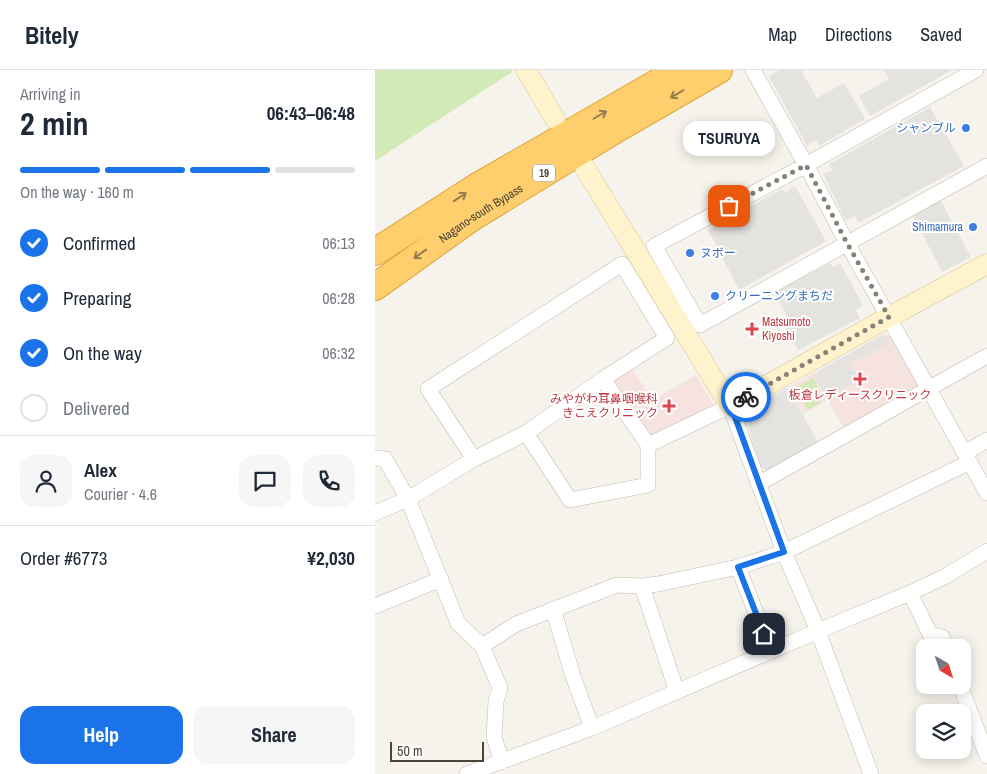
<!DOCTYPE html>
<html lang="en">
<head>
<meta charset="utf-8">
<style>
	:root { --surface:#fff; --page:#f6f6f7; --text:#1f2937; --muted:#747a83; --line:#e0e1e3; --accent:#1a73e8 }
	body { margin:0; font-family:"Archivo Narrow","Noto Sans JP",sans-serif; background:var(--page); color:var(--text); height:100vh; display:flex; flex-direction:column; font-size:19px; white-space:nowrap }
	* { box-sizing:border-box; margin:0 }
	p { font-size:16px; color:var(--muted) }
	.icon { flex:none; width:28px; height:28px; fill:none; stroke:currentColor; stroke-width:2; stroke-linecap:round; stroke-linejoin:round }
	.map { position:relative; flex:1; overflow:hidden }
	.details { display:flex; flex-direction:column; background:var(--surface); width:375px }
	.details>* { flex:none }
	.needle { width:32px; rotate:141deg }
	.fabs { position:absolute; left:541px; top:569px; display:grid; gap:10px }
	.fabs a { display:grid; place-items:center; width:55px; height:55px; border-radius:10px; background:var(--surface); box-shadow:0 2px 12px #0003; font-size:25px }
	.scale { position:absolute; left:15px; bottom:12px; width:94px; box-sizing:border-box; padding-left:5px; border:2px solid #4b4439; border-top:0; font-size:14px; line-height:18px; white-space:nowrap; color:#4b4439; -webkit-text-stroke:4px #fff; paint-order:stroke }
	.pin { position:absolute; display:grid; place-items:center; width:42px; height:42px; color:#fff; margin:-21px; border-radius:10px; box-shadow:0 2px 8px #0006 }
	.courier { position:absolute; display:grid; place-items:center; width:50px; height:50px; margin:-25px; border:4px solid #1a73e8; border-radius:50%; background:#fff; color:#222; box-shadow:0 1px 6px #0007 }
	.bubble { position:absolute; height:35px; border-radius:15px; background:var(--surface); box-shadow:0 2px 12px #0003; font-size:16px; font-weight:700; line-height:35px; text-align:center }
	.headline em { font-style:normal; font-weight:700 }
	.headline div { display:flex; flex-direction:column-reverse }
	.headline { display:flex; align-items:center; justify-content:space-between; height:85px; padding:0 20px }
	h1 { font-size:32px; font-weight:700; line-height:38px }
	.bar { display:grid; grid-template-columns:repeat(4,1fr); gap:8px 5px; align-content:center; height:60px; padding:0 20px }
	.bar i { height:6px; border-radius:4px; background:var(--line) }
	.bar .current { background:var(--accent) }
	.bar p { grid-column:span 4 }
	.line { display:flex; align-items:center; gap:12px; padding:0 20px; border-top:1px solid var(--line) }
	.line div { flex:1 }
	.round { display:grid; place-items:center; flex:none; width:52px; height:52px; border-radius:15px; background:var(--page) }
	ol { padding:0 20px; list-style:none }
	li { display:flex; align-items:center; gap:15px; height:55px }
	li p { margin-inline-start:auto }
	li .icon { padding:5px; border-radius:50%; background:var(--accent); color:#fff; stroke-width:4 }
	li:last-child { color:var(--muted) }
	li i { width:28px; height:28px; border:2px solid var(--line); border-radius:50% }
	.primary-button { display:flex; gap:10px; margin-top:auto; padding:10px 20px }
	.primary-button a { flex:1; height:58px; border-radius:15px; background:var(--accent); color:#fff; font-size:20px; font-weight:700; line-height:58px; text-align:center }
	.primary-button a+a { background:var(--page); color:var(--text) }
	header { display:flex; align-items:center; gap:30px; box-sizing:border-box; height:70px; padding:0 25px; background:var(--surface); border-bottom:1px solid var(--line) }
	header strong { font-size:24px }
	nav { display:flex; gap:28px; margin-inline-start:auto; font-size:18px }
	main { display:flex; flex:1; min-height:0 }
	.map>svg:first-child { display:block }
	.medical { fill:#f6e3e0 }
	.green { fill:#d2eab5 }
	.parking { fill:#e5e3e0 }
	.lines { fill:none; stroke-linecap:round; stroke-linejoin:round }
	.street-casing { stroke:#c2bbae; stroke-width:16 }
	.secondary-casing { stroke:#d6c79b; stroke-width:21 }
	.highway-casing { stroke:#e0a43c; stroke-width:28 }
	.street { stroke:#fff; stroke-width:15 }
	.secondary { stroke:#fff3cd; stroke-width:20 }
	.highway { stroke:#ffcf6e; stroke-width:26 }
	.oneway { stroke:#937c4e }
	.done { stroke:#878178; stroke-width:5; stroke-dasharray:0 9 }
	.route { stroke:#1a73e8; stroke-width:6 }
	.shop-dot { fill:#3f7fe0; stroke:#fff; stroke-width:2 }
	.health-dot { fill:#e0444e; stroke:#fff; stroke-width:2 }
	.labels { text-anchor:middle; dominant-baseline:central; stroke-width:4; stroke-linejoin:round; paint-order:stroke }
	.shield { fill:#fff; stroke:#817c74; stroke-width:1 }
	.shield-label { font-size:11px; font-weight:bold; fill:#4b4439 }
	.shop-label { font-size:12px; fill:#366cbe; stroke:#fff; text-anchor:end }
	.street-label { font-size:12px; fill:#4b4439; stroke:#fff }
	.health-label { font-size:12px; fill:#be3a42; stroke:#fff; text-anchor:start }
</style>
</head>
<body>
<header>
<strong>Bitely</strong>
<nav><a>Map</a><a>Directions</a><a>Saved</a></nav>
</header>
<main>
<section class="details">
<div class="headline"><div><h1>2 min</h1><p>Arriving in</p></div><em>06:43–06:48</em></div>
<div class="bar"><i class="current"></i><i class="current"></i><i class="current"></i><i></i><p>On the way · 160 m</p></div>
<ol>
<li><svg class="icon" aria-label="check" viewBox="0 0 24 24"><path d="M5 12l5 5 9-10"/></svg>Confirmed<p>06:13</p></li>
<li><svg class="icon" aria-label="check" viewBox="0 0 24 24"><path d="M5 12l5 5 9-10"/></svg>Preparing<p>06:28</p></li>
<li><svg class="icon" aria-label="check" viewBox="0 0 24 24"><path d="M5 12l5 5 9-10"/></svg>On the way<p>06:32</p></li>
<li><i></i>Delivered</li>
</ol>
<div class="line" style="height:90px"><a class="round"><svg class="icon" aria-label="person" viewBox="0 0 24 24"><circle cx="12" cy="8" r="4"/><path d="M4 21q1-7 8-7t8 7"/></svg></a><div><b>Alex</b><p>Courier · 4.6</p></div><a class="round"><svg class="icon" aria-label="chat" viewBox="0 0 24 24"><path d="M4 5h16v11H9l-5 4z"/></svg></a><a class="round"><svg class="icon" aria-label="phone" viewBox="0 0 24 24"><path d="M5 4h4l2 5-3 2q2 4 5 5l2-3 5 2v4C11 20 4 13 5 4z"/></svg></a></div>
<div class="line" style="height:65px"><div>Order #6773</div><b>¥2,030</b></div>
<div class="primary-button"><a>Help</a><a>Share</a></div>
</section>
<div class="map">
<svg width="612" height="704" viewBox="0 0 612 704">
	<rect width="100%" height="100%" fill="#f6f3ec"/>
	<path class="medical" d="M509,264L517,267L545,313L543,320L470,360L453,330L428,344L414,317Z
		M257,299L278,330L321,305L337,332L336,339L277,367L271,364L240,317L241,309Z"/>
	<path class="green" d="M0,0H136L137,2L0,91Z
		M438,308L443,317L435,321V326L438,330L443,329L445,333L433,340L420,318Z"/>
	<path class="parking" d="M405,0H426L442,28L469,13L490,49L444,76L441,70L432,76L394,6Z
		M509,0H577L495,46L484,26L514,9Z
		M555,37L589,96L483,153L480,146L471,151L448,104L457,100L454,94Z
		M420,116L451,171L364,220L333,160L407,119L410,123Z
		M565,129L596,187L567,202L537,144Z
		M455,193L457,197L465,193L488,235L481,240L485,248L423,280L408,253L414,250L399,222Z
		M509,264L514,273L475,294L484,310L452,328L438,304Z
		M412,317L443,372L392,400L383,397L374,358L369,349L370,343Z"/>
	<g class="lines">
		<g class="street-casing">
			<path id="street" d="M378,0L431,95L472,173L612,423
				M601,0L431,95L279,176L325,255L612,96
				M151,363L195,430L273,415V375L228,309
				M273,375L355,336L409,482L443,561L496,704
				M590,383L612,370
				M0,388L10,389L33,429L83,553L107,576L125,618L121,631L119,667L127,692
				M383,414L612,286
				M0,443L33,429L99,389L151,363L228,309L292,268L247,194L53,319L99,389
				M363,497L396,581
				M267,516L302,622
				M535,523L555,564L567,567L571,578
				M0,536L66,509
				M178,539L198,606L217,658
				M107,576L141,554L242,515L267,516L283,514L363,497L409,482L595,392
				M585,615L612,686
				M92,704L217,658L443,561L535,523L571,506L612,481"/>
		</g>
		<g class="secondary-casing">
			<path id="secondary" d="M151,0L180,49
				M210,98L355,336L514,247L612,194"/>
		</g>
		<g class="highway-casing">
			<g id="highway">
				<path d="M0,182L101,117L304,0"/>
				<path id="s1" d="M0,217L95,149L240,60L344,0"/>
			</g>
		</g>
		<use href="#street" class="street"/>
		<use href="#secondary" class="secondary"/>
		<use href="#highway" class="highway"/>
	</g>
	<defs><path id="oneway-shaft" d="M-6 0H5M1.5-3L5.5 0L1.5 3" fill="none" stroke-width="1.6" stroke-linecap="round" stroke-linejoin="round" transform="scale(1.25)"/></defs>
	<g class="oneway">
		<use href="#oneway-shaft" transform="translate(302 24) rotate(150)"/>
		<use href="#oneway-shaft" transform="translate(225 45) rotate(-30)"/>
		<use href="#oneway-shaft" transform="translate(85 127) rotate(-33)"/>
		<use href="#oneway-shaft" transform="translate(45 184) rotate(144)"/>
	</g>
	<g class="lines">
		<path class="done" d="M354,136L431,95L472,173L514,247L371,327"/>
		<path class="route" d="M371,327L356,336L409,482L363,497L389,564"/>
	</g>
	<g class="shop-dot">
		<circle cx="591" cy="58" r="5"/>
		<circle cx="598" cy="157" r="5"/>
		<circle cx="315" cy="183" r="5"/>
		<circle cx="340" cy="226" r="5"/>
	</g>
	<g class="health-dot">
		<path d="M374.5 251.5h5v5h5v5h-5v5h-5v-5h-5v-5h5z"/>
		<path d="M482.5 301.5h5v5h5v5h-5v5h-5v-5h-5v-5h5z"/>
		<path d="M291.5 328.5h5v5h5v5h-5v5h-5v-5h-5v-5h5z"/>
	</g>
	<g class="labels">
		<rect class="shield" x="158" y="94.5" width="22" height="17" rx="4"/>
		<g class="shield-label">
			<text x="169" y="103">19</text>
		</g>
		<g class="shop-label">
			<text x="581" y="58">シャンブル</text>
			<text x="588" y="157">Shimamura</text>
			<text x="325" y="183" text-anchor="start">ヌボー</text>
			<text x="350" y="226" text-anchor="start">クリーニングまちだ</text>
		</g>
		<g class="street-label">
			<text stroke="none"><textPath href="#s1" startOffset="129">Nagano-south Bypass</textPath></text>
		</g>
		<g class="health-label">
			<text x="387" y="252">Matsumoto<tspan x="387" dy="14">Kiyoshi</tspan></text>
			<text x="485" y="325" text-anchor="middle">板倉レディースクリニック</text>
			<text x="283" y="329" text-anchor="end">みやがわ耳鼻咽喉科<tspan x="283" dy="14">きこえクリニック</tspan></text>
		</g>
	</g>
</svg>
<div class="fabs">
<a><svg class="needle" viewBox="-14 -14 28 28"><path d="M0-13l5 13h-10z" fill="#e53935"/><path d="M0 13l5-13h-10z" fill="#747a83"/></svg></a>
<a><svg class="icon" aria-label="layers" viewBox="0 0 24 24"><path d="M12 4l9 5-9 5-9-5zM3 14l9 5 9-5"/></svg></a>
</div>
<div class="scale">50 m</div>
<div class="pin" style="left:354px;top:136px;background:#ea580c"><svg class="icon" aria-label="bag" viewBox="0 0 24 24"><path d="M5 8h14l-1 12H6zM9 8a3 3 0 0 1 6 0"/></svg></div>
<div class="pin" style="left:389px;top:564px;background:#1f2937"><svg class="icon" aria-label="home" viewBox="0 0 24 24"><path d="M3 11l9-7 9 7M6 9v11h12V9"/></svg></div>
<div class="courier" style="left:371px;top:327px"><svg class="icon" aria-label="bike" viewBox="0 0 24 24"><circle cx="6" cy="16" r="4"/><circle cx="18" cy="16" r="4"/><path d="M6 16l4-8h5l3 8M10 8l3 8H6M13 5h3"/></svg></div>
<div class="bubble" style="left:308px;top:51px;width:92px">TSURUYA</div>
</div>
</main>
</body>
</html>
